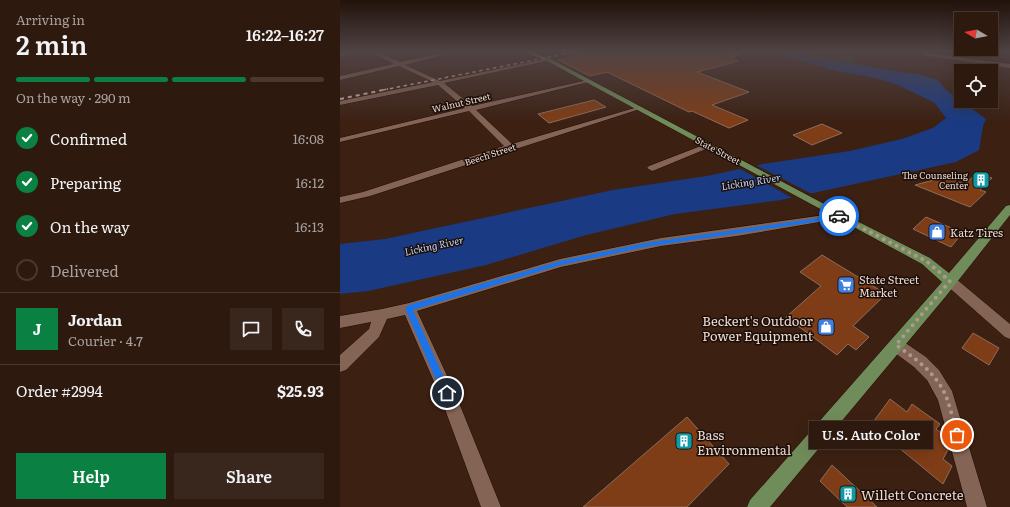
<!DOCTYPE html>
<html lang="en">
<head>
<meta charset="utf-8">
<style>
	:root { --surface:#2d190e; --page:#39261c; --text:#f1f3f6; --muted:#a7a09e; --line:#48382e; --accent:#0b8043 }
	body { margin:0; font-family:Literata,serif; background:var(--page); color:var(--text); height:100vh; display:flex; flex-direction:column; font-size:15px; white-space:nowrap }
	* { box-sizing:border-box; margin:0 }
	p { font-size:13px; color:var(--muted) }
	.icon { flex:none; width:22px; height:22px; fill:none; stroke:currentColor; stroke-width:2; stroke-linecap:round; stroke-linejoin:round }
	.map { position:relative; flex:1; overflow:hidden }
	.drawer { display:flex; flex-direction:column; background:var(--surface); width:340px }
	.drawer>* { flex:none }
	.needle { width:26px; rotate:280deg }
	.fabs { position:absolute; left:614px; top:12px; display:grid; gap:8px }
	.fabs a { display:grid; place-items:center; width:44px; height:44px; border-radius:0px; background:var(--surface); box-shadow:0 4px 16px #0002,0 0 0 1px var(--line); font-size:20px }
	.pin { position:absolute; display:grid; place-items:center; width:34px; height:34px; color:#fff; margin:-17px; border:2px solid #fff; border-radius:50%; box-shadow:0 1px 4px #0007 }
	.courier { position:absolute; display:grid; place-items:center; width:40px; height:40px; margin:-20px; border:3px solid #1a73e8; border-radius:50%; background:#fff; color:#222; box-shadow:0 1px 5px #0007 }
	.bubble { position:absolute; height:28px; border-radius:0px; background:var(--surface); box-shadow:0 4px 16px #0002,0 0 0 1px var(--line); font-size:13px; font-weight:600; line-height:28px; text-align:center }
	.headline em { font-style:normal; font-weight:600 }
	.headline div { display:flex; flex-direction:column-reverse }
	.headline { display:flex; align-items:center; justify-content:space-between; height:68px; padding:0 16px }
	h1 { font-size:26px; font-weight:600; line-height:30px }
	.bar { display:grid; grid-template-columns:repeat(4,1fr); gap:6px 4px; align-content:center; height:48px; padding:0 16px }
	.bar i { height:5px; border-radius:3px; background:var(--line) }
	.bar .active { background:var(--accent) }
	.bar p { grid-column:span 4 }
	.line { display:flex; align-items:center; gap:10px; padding:0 16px; border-top:1px solid var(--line) }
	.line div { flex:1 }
	.round { display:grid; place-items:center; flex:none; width:42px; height:42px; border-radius:0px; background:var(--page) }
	ol { padding:0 16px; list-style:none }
	li { display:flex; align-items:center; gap:12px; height:44px }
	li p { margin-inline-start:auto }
	li .icon { padding:4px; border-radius:50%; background:var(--accent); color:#fff; stroke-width:4 }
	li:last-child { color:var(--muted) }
	li i { width:22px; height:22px; border:2px solid var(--line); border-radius:50% }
	.cta { display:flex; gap:8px; margin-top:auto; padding:8px 16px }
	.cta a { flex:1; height:46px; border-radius:0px; background:var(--accent); color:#fff; font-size:16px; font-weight:600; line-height:46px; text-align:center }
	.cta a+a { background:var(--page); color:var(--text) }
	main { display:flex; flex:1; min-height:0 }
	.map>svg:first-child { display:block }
	.green { fill:#373d13 }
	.water { fill:#1a3b84 }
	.pier { fill:#3c2113 }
	.building { fill:#7e3d17; stroke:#8e6d5d }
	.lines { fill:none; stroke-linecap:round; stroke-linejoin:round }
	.minor-casing { stroke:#220900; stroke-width:1 }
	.major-casing { stroke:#220900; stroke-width:1 }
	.minor { fill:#846454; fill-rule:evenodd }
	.major { fill:#718c5b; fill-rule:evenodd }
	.rail-far1 { stroke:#d2bfb4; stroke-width:1.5; stroke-dasharray:3.5 3.5; stroke-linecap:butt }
	.rail { stroke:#d2bfb4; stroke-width:2; stroke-dasharray:4 4; stroke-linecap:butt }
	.route { fill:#1a73e8 }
	.done { stroke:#ae998e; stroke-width:4; stroke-dasharray:0 7.2 }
	.labels { text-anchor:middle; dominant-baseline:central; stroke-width:3; stroke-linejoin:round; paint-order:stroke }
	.far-street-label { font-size:9px; fill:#ecdad0; stroke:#1b0e08 }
	.far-poi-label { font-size:9px; fill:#ecdad0; stroke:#1b0e08; text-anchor:end }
	.far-water-label { font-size:10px; font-style:italic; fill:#bed4fe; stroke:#1b0e08 }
	.poi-label { font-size:11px; fill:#ecdad0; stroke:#1b0e08; text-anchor:start }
	.near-poi-label { font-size:13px; fill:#ecdad0; stroke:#1b0e08; text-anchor:start }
</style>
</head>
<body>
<main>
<section class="drawer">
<div class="headline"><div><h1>2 min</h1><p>Arriving in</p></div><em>16:22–16:27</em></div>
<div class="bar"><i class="active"></i><i class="active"></i><i class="active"></i><i></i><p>On the way · 290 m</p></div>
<ol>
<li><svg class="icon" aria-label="check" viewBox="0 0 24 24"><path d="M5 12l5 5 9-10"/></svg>Confirmed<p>16:08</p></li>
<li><svg class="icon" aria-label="check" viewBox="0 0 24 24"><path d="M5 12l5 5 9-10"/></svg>Preparing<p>16:12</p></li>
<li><svg class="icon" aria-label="check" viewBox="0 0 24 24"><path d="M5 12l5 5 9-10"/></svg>On the way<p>16:13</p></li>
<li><i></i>Delivered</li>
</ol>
<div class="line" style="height:72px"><b class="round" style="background:var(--accent);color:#fff">J</b><div><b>Jordan</b><p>Courier · 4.7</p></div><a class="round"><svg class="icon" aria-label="chat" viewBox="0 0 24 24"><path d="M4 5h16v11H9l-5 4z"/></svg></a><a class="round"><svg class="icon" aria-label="phone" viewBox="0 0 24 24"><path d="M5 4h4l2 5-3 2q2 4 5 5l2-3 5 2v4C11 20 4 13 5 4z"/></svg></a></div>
<div class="line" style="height:52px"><div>Order #2994</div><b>$25.93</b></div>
<div class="cta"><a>Help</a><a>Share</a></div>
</section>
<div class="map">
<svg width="670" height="507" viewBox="0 0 670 507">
	<rect width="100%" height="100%" fill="#3c2113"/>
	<path class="green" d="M465,51H522L512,63L480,57Z"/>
	<path class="water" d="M427,51H465L480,57L556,71L578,74L598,80L605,89L646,119L643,126L639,150L616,162L441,200L335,214L246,235L146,265L28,291L0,294V244L45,239L273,190L367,176L423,164L510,151L562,139L593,128L606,118L595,103L558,85L540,79L497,71Z"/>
	<path class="pier" d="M414,164L474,195L454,199L397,167Z"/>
	<path class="building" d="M225,51H402V54L390,58L398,61L357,72L409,92L372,105L408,120L389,128L352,111L349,112L267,72L250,76L218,60L233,56L225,54Z
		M254,100L266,107L209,123L198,114Z
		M482,124L502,133L472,145L453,135Z
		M640,174L652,178L640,190L646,192L630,207L575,185L605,177L625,184L634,176L636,177Z
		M586,217L616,230L612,234L619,237L611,247L573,229Z
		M482,255L546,294L513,326L529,337L516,350L508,344L497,355L446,317L481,286L460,272Z
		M633,333L659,348L649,365L622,348Z
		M550,399L567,412L572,404L600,424L596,429L606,437L602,444L608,450L603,459L612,466L603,484L531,425Z
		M347,417L389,464L347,507H243Z
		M492,465L537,507H507L480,481Z"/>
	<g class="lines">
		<g class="minor-casing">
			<path id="minor" d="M12,51H23L0,57V53Z
				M29,51H36L60,62L110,51H119L65,65L100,81L209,58L212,60L104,83L132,106L248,80V82L136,110L172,144L298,107L303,108L30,196L0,203V197L23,192L164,146L129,111L0,142V138L125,108L98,85L0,105V101L93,82L59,66L0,80V76L54,64Z
				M583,52L670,64V68L581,55V53Z
				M366,144H369L373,146L315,170L312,171L307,168L309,166Z
				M499,213L504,216L503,218L397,236L321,246L221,267L77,311L115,393L161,507H141L99,393L65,315L47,319L39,337L6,370L0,372V355L29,329L31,322L0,328V316L42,309L69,303L220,259L321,238Z
				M610,276L615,278L670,324V339L665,337L605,284L604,281L605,278Z
				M556,338L561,340L586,357L599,370L612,391L647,507H627L598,400L587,380L574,367L551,350L548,345L551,340Z"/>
		</g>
		<g class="major-casing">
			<path id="major" d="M180,51H188L211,59L503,214L590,258L609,273L666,206L670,205V215L606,296L430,507H407L410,500L602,282L582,264L207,61Z"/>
		</g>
		<use href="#minor" class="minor"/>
		<use href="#major" class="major"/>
		<path class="rail-far1" d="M43,90L240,51"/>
		<path class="rail" d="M0,99L48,89"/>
	</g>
	<linearGradient id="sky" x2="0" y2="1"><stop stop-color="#21120a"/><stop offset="0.42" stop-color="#504344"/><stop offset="1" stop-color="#504344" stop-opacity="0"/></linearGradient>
	<rect width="670" height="122" fill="url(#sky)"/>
	<path class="route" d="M499,215L502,216L501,218L305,247L221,265L73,310L111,393L110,396L107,397L103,396L65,308L69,305L220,261L305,243Z"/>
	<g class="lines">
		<path class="done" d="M499,216L586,261L610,281L556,345C576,359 598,374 607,399C611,410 614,423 617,435"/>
	</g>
	<defs>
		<g id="building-square" transform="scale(0.9)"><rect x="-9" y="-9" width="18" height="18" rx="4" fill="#0f9aa8" stroke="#1b0e08"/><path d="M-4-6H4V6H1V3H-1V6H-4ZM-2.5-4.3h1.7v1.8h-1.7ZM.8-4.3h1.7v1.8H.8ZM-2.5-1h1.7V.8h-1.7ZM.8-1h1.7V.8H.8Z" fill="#fff"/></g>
		<g id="shop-square" transform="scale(0.9)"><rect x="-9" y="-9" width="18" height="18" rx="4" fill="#3f7fe0" stroke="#1b0e08"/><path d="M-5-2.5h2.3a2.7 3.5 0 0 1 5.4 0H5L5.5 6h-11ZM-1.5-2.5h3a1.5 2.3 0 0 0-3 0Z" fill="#fff"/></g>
		<g id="supermarket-square" transform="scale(0.9)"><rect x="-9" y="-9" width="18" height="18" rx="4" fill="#3f7fe0" stroke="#1b0e08"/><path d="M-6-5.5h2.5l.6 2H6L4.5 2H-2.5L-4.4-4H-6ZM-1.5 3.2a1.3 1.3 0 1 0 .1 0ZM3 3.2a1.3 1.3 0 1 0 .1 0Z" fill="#fff"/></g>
	</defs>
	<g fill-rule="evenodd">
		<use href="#building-square" x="641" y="180"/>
		<use href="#shop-square" x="597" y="232"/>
		<use href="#supermarket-square" x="506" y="285"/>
		<use href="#shop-square" x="486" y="327"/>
		<use href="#building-square" x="344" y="441"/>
		<use href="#building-square" x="508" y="494"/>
	</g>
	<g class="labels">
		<g class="far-street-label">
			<text transform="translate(121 102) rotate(-13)">Walnut Street</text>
			<text transform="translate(378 150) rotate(28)">State Street</text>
			<text transform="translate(150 154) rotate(-18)">Beech Street</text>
		</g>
		<g class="far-poi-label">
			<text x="628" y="175">The Counseling<tspan x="628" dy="10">Center</tspan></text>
		</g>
		<g class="far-water-label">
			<text transform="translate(411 181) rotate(-9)">Licking River</text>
			<text transform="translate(94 245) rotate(-12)">Licking River</text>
		</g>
		<g class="poi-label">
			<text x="610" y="232">Katz Tires</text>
			<text x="519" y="279">State Street<tspan x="519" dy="13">Market</tspan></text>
		</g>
		<g class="near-poi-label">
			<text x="473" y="320" text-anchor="end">Beckert's Outdoor<tspan x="473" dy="15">Power Equipment</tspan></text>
			<text x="357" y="434">Bass<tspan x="357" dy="15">Environmental</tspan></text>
			<text x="521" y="494">Willett Concrete</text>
		</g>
	</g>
</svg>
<div class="fabs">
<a><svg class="needle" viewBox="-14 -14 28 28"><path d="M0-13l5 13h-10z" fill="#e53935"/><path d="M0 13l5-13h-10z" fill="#a7a09e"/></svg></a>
<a><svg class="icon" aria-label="locate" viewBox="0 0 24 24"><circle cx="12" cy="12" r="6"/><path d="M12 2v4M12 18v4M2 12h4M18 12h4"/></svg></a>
</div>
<div class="pin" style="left:617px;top:435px;background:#ea580c"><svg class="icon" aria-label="bag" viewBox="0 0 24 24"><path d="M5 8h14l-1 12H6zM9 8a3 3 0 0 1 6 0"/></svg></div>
<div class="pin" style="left:107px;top:393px;background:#1f2937"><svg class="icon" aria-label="home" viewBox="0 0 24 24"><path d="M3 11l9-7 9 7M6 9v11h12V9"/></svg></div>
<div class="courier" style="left:499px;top:216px"><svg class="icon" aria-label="car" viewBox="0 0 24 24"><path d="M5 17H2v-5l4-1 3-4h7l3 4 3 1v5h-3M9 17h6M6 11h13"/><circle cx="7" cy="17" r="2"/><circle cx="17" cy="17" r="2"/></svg></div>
<div class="bubble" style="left:469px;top:421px;width:124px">U.S. Auto Color</div>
</div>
</main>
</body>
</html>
